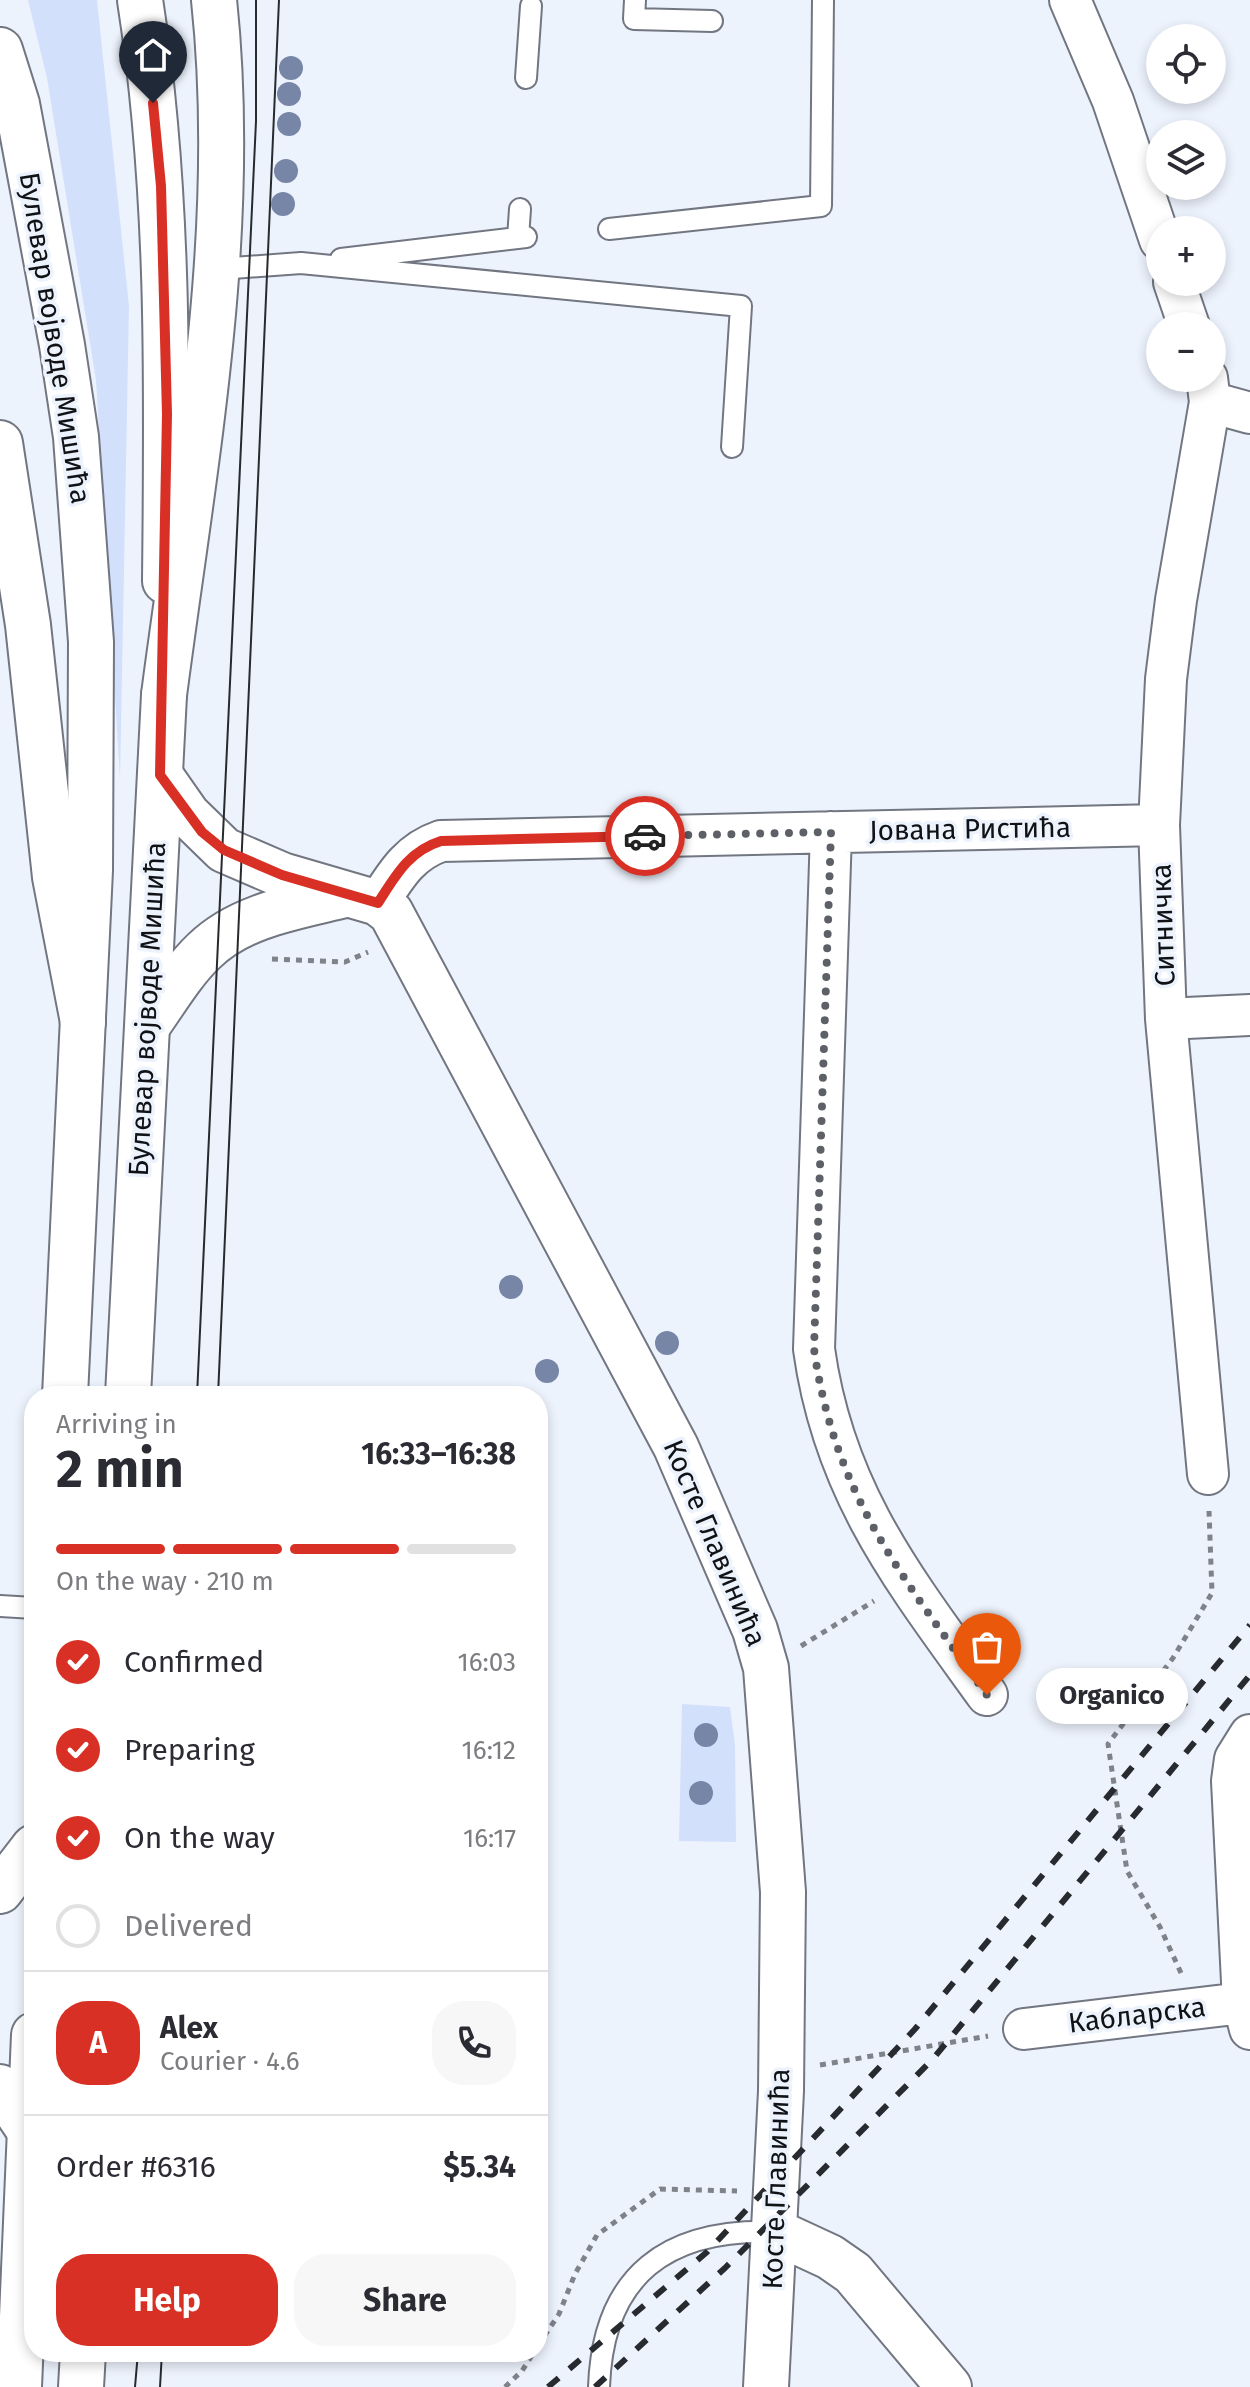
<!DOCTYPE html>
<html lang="en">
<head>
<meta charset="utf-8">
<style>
	:root { --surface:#fff; --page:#f7f7f7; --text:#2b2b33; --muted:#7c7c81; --line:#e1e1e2; --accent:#d93025 }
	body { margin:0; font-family:"Fira Sans",sans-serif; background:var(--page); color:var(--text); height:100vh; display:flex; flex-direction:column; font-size:30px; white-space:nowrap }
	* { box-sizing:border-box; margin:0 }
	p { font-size:26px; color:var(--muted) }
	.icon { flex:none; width:44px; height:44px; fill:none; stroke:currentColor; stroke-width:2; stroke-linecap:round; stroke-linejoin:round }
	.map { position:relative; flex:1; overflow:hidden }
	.side { position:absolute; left:24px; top:1386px; width:524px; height:976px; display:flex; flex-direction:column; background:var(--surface); border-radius:32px; box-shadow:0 4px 12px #0003 }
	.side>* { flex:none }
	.controls { position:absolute; left:1146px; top:24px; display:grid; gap:16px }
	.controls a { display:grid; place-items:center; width:80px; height:80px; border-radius:50%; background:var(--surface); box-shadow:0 4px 12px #0003; font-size:40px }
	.pin { position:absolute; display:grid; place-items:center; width:68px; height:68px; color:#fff; margin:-82px -34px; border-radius:50% 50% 50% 0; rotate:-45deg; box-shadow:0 0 8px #0007 }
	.pin .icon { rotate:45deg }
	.courier { position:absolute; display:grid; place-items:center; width:80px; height:80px; margin:-40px; border:6px solid #d93025; border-radius:50%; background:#fff; color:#222; box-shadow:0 2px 10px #0007 }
	.bubble { position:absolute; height:56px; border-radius:28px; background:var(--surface); box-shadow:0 4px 12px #0003; font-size:26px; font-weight:700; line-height:56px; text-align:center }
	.headline em { font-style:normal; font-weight:700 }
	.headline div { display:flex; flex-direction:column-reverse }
	.headline { display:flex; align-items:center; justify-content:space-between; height:136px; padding:0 32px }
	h1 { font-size:52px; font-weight:700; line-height:60px }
	.bar { display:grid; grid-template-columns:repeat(4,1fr); gap:12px 8px; align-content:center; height:96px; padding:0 32px }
	.bar i { height:10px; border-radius:6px; background:var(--line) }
	.bar .active { background:var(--accent) }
	.bar p { grid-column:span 4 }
	.line { display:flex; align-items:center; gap:20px; padding:0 32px; border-top:2px solid var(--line) }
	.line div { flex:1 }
	.round { display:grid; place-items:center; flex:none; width:84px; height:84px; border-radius:32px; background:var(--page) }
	ol { padding:0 32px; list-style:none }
	li { display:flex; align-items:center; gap:24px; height:88px }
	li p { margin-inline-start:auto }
	li .icon { padding:8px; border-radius:50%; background:var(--accent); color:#fff; stroke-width:4 }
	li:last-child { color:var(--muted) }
	li i { width:44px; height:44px; border:4px solid var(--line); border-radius:50% }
	.action { display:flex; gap:16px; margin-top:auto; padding:16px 32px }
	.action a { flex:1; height:92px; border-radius:32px; background:var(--accent); color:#fff; font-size:32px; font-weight:700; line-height:92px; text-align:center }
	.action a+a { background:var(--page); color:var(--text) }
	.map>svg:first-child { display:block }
	.green { fill:#d2e0fb }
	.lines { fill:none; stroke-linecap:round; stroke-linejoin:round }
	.service-casing { stroke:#717681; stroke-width:24 }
	.minor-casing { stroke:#717681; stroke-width:44 }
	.tertiary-casing { stroke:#717681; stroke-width:48 }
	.secondary-casing { stroke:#717681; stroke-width:48 }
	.primary-casing { stroke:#717681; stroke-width:48 }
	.trunk-casing { stroke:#717681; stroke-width:48 }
	.path { stroke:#7e8289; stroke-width:5; stroke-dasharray:6 6; stroke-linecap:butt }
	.service { stroke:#fff; stroke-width:20 }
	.minor { stroke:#fff; stroke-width:40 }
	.tertiary { stroke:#fff; stroke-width:44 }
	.secondary { stroke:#fff; stroke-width:44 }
	.primary { stroke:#fff; stroke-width:44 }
	.trunk { stroke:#fff; stroke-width:44 }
	.tram { stroke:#272a2e; stroke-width:2 }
	.rail { stroke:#272a2e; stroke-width:6; stroke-dasharray:14 14; stroke-linecap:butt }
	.tree { fill:#7786a7 }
	.done { stroke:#5d6167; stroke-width:8; stroke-dasharray:0 14.4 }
	.route { stroke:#d93025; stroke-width:10 }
	.labels { text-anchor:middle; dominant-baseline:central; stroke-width:7; stroke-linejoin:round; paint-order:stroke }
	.street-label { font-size:28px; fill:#101216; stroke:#edf3fd }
</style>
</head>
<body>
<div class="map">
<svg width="1250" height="2387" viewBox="0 0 1250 2387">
	<rect width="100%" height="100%" fill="#edf3fd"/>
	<path class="green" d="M28,0H97L129,306L120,779L96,380L47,78Z
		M682,1704L730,1707L735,1745L736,1842L679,1841Z"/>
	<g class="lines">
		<g class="service-casing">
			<path id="service" d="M635,0L634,19L712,21
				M526,78L531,6
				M609,229L821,206L823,0
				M518,238L520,209
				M341,259L526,237
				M219,269L301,263L741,306L732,447
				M0,1606L34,1608
				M599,2387C603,2274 668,2228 776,2232"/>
		</g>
		<g class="minor-casing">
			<path id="minor" d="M1070,0L1113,101L1160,240
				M1174,282L1189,326
				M1207,378L1210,402L1176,600L1166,679L1159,825L1166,1019L1208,1474
				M1210,402L1250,413
				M831,832L814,1349C834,1493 905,1581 987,1695
				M378,903C396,875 409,852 441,841L1159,825
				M1166,1019L1250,1015
				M1250,1735L1235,1759L1232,1781L1243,2002L1250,2029
				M1024,2029L1250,2002"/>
		</g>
		<g class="tertiary-casing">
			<path id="tertiary" d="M160,775L188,815L224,850L282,875L378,903L391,913L676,1447L755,1630L766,1668L783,1892L781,2091L766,2387
				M148,1025C166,1000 182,972 204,951C241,915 296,907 345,895
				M776,2232L830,2257L853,2273L949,2387"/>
		</g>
		<g class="secondary-casing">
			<path id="secondary" d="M140,0C170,192 167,387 165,581
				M0,1891L34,1847
				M0,2087L29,2130"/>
		</g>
		<g class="primary-casing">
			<path id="primary" d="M0,50L17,104L62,345L76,437L91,642L90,870L65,1396
				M128,1396L164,695
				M19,2387L34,2035
				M81,2387L83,2352"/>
		</g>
		<g class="trunk-casing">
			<path id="trunk" d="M0,443L28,625L55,877L83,1022
				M164,695C194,465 239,233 214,0"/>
		</g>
		<path class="path" d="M272,959L345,962L368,952
			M801,1646L874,1601
			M1181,1973L1160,1927L1127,1871L1108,1744L1173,1658L1212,1593L1209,1511
			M820,2065L988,2036
			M538,2346L559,2314L575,2274L597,2235L660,2189L737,2191
			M505,2387L522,2371L534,2352"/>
		<use href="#service" class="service"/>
		<use href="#minor" class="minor"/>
		<use href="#tertiary" class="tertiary"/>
		<use href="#secondary" class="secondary"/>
		<use href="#primary" class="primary"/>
		<use href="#trunk" class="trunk"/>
		<path class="tram" d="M197,1396L256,121V0
			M218,1396L279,0
			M135,2387L138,2352
			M160,2387L162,2352"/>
		<path class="rail" d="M548,2387L707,2252L915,2029L1250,1625
			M595,2387L725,2268L932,2060L1250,1675"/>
	</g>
	<g class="tree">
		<circle cx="291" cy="68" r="12"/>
		<circle cx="289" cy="94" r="12"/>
		<circle cx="289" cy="124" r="12"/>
		<circle cx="286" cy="171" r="12"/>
		<circle cx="283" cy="204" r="12"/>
		<circle cx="511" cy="1287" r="12"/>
		<circle cx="667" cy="1343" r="12"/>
		<circle cx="547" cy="1371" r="12"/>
		<circle cx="706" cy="1735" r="12"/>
		<circle cx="701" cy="1793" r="12"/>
	</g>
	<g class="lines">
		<path class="done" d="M645,836L831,832L814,1349C835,1497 903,1577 987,1695"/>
		<path class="route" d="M153,103L161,186L167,414L160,775L202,832L224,850L282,875L378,903C396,875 409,851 441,841L645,836"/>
	</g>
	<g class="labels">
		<g class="street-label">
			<text transform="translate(55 338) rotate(81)">Булевар војводе Мишића</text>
			<text transform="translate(970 829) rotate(-1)">Јована Ристића</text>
			<text transform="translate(1163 925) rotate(-92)">Ситничка</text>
			<text transform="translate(147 1009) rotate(-87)">Булевар војводе Мишића</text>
			<text transform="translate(715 1543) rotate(67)">Косте Главинића</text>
			<text transform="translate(1137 2015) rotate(-7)">Кабларска</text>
			<text transform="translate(776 2179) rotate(-88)">Косте Главинића</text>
		</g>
	</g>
</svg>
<div class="controls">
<a><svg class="icon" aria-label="locate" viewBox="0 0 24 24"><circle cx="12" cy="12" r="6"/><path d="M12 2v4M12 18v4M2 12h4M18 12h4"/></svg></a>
<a><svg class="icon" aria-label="layers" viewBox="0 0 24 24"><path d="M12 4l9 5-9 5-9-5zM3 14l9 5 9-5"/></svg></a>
<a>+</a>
<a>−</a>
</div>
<div class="pin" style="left:987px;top:1695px;background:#ea580c"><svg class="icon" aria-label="bag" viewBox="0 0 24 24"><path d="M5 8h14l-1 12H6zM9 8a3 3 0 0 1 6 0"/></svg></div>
<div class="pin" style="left:153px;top:103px;background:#1f2937"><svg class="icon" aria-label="home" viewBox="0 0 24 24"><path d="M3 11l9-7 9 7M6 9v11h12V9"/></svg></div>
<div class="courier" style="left:645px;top:836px"><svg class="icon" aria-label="car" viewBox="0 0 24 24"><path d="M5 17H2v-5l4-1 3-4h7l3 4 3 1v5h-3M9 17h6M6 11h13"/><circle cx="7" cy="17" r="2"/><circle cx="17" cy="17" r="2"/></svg></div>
<div class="bubble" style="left:1036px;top:1668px;width:152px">Organico</div>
<section class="side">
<div class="headline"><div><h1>2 min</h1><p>Arriving in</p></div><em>16:33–16:38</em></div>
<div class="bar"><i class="active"></i><i class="active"></i><i class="active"></i><i></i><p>On the way · 210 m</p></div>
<ol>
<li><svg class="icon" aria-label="check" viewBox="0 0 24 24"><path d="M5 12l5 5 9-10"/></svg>Confirmed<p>16:03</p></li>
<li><svg class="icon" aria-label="check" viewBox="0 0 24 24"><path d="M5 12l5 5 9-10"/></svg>Preparing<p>16:12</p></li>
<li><svg class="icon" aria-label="check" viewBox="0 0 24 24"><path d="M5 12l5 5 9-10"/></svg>On the way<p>16:17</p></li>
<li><i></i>Delivered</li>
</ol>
<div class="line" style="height:144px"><b class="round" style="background:var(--accent);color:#fff">A</b><div><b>Alex</b><p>Courier · 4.6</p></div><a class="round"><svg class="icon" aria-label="phone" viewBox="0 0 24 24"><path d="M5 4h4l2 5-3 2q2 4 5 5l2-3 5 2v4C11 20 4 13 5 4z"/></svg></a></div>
<div class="line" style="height:104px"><div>Order #6316</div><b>$5.34</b></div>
<div class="action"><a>Help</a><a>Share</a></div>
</section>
</div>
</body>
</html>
